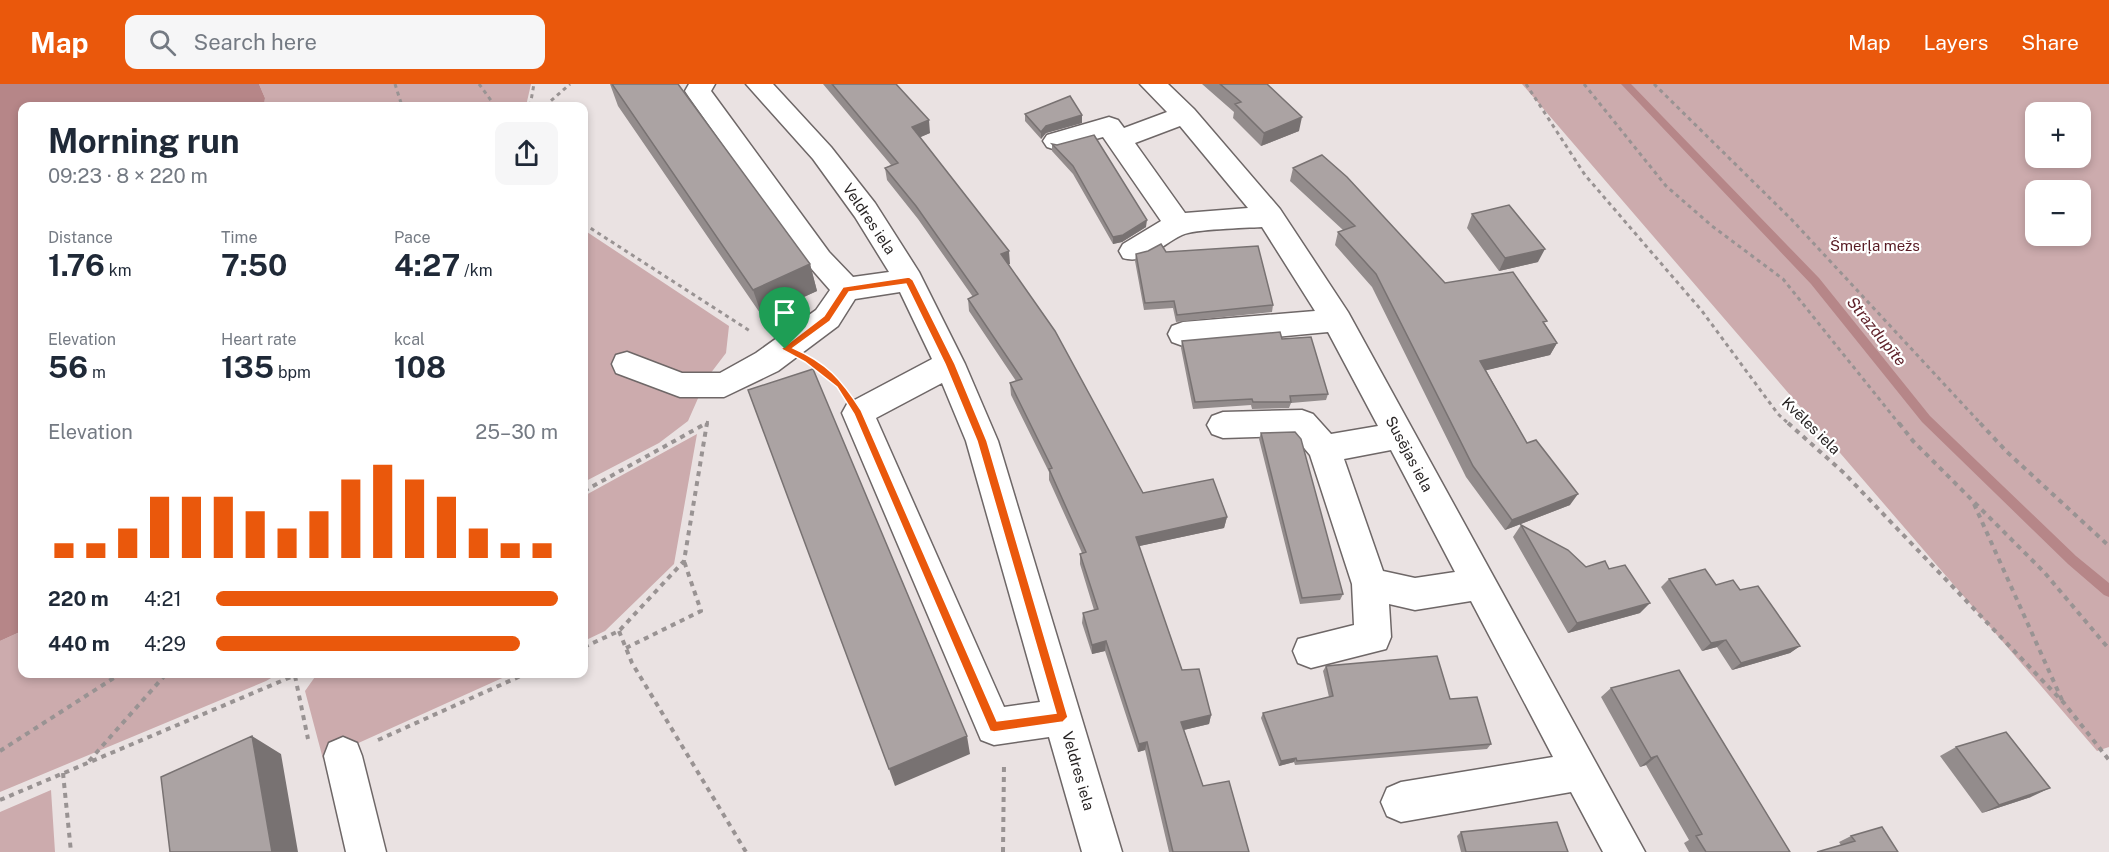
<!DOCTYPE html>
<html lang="en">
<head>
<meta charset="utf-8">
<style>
	:root { --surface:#fff; --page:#f6f6f7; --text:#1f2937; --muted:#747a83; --accent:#ea580c }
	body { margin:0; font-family:"Public Sans",sans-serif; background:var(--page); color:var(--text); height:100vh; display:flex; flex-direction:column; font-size:22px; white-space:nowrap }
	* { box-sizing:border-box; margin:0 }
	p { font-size:20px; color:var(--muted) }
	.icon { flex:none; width:33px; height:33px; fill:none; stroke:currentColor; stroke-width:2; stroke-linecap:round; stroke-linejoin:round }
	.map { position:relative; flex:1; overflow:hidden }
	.panel { position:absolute; left:18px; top:18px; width:570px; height:576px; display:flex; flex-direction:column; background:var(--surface); border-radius:12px; box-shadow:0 3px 9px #0003 }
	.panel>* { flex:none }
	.controls { position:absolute; left:2025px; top:18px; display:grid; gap:12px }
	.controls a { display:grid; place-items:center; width:66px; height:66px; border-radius:12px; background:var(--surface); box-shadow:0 3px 9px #0003; font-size:30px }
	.pin { position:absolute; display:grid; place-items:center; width:51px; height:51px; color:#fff; margin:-62px -26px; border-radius:50% 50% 50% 0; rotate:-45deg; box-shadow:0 0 6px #0007 }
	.pin .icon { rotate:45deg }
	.round { display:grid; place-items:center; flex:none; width:63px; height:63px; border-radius:12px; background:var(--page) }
	.overview { display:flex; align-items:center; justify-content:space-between; height:102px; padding:0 30px }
	h1 { font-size:33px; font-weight:700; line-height:45px }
	.stats { display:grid; grid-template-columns:repeat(3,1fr); gap:9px; height:102px; padding:6px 30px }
	.stats div { display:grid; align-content:center }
	.stats b { font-size:30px; font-weight:700 }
	.stats small { font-size:16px; font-weight:400 }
	.stats p { font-size:16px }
	.chart { height:168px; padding:12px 30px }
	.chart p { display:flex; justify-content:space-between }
	.chart svg { width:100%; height:108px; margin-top:6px; stroke:var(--accent); stroke-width:6 }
	ul { padding:0 30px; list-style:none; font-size:20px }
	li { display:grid; grid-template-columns:96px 72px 1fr; align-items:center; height:45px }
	li i { height:15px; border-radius:8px; background:var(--accent) }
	header { display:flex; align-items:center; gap:36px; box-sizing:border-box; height:84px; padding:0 30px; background:var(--accent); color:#fff }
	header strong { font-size:28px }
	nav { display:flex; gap:33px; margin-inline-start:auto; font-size:21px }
	.search { width:420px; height:54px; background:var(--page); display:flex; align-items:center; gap:15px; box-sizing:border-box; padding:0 21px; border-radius:12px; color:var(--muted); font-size:22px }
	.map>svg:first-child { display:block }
	.green { fill:#ccabad; fill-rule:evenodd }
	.water { fill:#b68688 }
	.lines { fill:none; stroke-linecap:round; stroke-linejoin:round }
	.stream { fill:#b68688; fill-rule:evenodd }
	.minor-casing { stroke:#6e6767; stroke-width:3 }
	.path-far1 { stroke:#999393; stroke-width:3; stroke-dasharray:4 4; stroke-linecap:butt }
	.path { stroke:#999393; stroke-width:4; stroke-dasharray:5 5; stroke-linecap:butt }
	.minor { fill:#fff; fill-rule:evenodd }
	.wall { fill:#938c8c }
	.shaded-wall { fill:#787272 }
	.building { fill:#aba3a3; stroke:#787272; stroke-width:1.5 }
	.route { fill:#ea580c; stroke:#fff; stroke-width:1.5; fill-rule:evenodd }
	.labels { text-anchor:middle; stroke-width:4.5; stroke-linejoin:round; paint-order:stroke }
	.street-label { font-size:15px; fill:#282424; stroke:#fff }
	.park-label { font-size:15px; fill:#571a23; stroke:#fff }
	.water-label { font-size:16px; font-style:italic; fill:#61242c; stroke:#fff }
</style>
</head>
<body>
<header>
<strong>Map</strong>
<div class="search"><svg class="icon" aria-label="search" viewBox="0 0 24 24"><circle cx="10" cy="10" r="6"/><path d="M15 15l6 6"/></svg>Search here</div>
<nav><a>Map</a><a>Layers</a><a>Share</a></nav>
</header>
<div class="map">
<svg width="2109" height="768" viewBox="0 0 2109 768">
	<rect width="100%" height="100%" fill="#eae2e2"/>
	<path class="green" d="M259 0H531L526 22H264L265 14Z
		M1522 0H2109V663L2097 667ZM2036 28H2080V74H2036ZM2036 106H2080V152H2036Z
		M584 146 729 242 726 269 707 294 688 337 659 359 584 398Z
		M697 350 674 480 605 547 584 557V412Z
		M22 547V590H278L266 597 0 708V557Z
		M317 590H511L323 675 305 607Z
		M51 706 55 768H0V728Z"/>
	<path class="water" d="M0 0H259L265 14 264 22H22V547L0 557Z"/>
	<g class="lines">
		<path class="stream" d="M1621 0H1631L1819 194 1930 332 2076 472 2109 499V513L2104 511 2068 480 1922 338 1811 200Z"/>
		<g class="minor-casing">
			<path id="minor" d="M689 0H715L711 7 829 168 853 193 889 188 855 133 813 75 746 0H773L831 63 875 119 919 188 965 280 998 357 1122 768H1082L1049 653 994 661 981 656 842 329 847 320 932 275 900 208 855 215 838 242 778 287 724 313H680L616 289 612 280 616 271 627 268 682 289H720L756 269 816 226 830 206 809 182 689 13 685 7ZM942 299 966 357 1040 618 1004 623 876 334Z
				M1140 0H1168L1194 25 1280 125 1348 228 1645 768H1603L1571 708 1401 738 1387 732 1381 718 1387 704 1401 698 1553 673 1471 517 1415 526 1389 520 1391 553 1386 565 1311 584 1298 579 1293 567 1298 555 1354 541 1352 500 1310 371 1294 352 1223 354 1212 350 1207 341 1212 332 1223 328 1302 326 1313 330 1331 350 1378 342 1328 248 1183 262 1172 258 1168 250 1172 242 1183 238 1315 227 1262 143C1245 144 1194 145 1182 151 1162 160 1146 181 1123 174L1119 167 1123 160 1161 137 1103 53 1056 66 1047 63 1043 57 1047 51 1109 33 1118 36 1124 44 1167 28ZM1180 42 1248 124 1185 129 1135 59ZM1391 366 1455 488 1415 494 1383 487 1344 375Z
				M343 653 357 659 362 672 386 768H346L324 672 329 659Z"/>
		</g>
		<path class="path-far1" d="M395 0 402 22
			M479 0 495 22
			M1526 0 1585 91 1702 227 1778 330 1790 341
			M1584 0 1666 102 1712 142 1783 195 1900 341
			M1654 0 1792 136 1982 341
			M530 22 534 0
			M545 22 570 0
			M584 140 750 247
			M817 282 840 300
			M707 341 708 334"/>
		<path class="path" d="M1788 339 1844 389 2064 619 2109 676
			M1899 339 1913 357 2044 488 2109 565
			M1980 339 2007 368 2109 462
			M584 407 705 340
			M1974 420 2062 616
			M619 547 632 579 746 768
			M584 563 619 547 684 477 707 339
			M626 564 701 527 684 477
			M295 592 308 655
			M378 656 525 590
			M0 667 120 590
			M89 677 166 590
			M63 689 71 768
			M0 716 298 590
			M1003 768 1004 679"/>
		<use href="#minor" class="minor"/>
	</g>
	<path class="wall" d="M610 0H678L810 180 817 207 762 232 618 22Z
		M823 0H896L930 49 920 53 1010 180H1008L1143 409 1227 433 1224 444 1139 462 1182 586 1211 631 1209 640 1184 646 1203 702 1249 768H1169L1145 666 1138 668 1105 567 1092 570 1082 539 1083 529 1094 526 1080 480V470L1082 469 1049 396V388L1011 311 1010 299 1016 297 969 227 968 215 973 213 918 135 887 96 885 84 891 81Z
		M1202 0H1267L1299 47 1261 62 1233 34 1234 28Z
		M1025 30 1082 39 1046 49 1041 55 1025 37Z
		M1052 60 1146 143 1122 158 1113 160 1073 90 1052 67Z
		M1293 84 1445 199 1545 240 1557 259 1550 271 1486 286 1527 359 1570 421 1505 446 1466 393 1372 203 1335 161 1338 148 1343 146 1290 97Z
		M1472 130 1538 178 1499 187 1467 144Z
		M1166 168 1273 221 1272 228 1176 238 1173 224 1144 226 1135 177 1136 170Z
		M1182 257 1328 310 1326 316 1291 319 1289 324 1252 325 1251 321 1193 325 1181 264Z
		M1261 349 1343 510 1340 516 1300 520 1259 355Z
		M1521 441 1586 483 1609 485 1640 529 1568 549 1513 453Z
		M1669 495 1740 506 1800 562 1790 569 1732 586 1717 563 1702 567 1661 503Z
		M1326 582 1450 615 1491 660 1487 665 1295 681 1294 678 1279 682 1261 634 1263 629 1329 613 1323 587Z
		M1611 604 1790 768H1689L1684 759 1689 756 1646 681 1640 683 1601 613Z
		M1956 663 2031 713 1982 729 1940 672Z
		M1461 748 1568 768H1461L1457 752Z
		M1851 752 1898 768 1841 761 1839 758Z"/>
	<path class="shaded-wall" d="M1082 31V39L1046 49 1041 55V48L1046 42Z
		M1302 33 1299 47 1261 62 1264 49Z
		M929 36 930 49 914 56 912 43Z
		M1147 136 1146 143 1122 158 1113 160V153Z
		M1545 165 1538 178 1499 187 1505 174Z
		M1009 167 1010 180 1002 183 1001 170Z
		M810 180 817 207 762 232 753 206Z
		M1557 259 1550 271 1475 289 1480 277Z
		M1578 410 1570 421 1505 446 1512 436Z
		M1227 433 1224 444 1135 463 1136 453Z
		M1650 519 1640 529 1568 549 1577 539Z
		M1726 556 1717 563 1702 567 1711 559Z
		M1106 557 1105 567 1092 570V561Z
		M1800 562 1790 569 1732 586 1741 579Z
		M1211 631 1209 640 1179 647 1181 638Z
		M252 652 281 670 298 768H272Z
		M967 652 970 670 895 702 889 685Z
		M1147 658 1145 666 1138 668 1139 660Z
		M1657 672 1646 681 1640 683 1651 674Z
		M1296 674 1294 678 1279 682 1281 677Z
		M2050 704 2031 713 1982 729 1999 721Z"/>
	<path class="building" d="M612 0H678L810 180 753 206Z
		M832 0H896L929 36 912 43 1009 167 1001 170 1055 247 1143 409 1213 395 1227 433 1136 453 1182 586 1199 585 1211 631 1181 638 1203 702 1229 697 1249 768H1173L1147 658 1139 660 1106 557 1092 561 1083 529 1098 525 1080 470 1086 468 1049 385 1052 384 1010 299 1022 295 968 215 978 210 916 122 885 84 898 79Z
		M1220 0H1267L1302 33 1264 49 1235 20 1241 18Z
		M1070 12 1082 31 1046 42 1041 48 1025 30Z
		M1094 51 1147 136 1123 151 1113 153 1073 82 1052 60 1057 61Z
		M1322 71 1347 93 1445 199 1513 188 1547 237 1543 238 1557 259 1480 277 1527 359 1536 356 1578 410 1512 436 1473 382 1376 190 1338 148 1355 142 1293 84Z
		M1509 121 1545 165 1505 174 1472 130Z
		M1161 160 1166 168 1258 162 1273 221 1177 231 1174 217 1145 219 1136 170 1148 167Z
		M1280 248 1282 255 1311 253 1328 310 1290 312 1291 318H1253L1252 315 1195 318 1182 257Z
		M813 285 967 652 889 685 748 306Z
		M1295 348 1301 355 1343 510 1302 514 1261 349Z
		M1521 441 1568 466 1586 483 1605 477 1609 485 1625 481 1650 519 1577 539Z
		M1705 485 1716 501 1733 496 1740 506 1758 502 1800 562 1741 579 1726 556 1711 559 1669 495Z
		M1437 572 1450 615 1477 613 1491 660 1297 677 1296 674 1281 677 1263 629 1333 612 1326 582Z
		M1679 586 1790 768H1706L1696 752 1702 750 1657 672 1651 674 1611 604Z
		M2006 648 2050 704 1999 721 1956 663Z
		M252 652 272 768H170L161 693Z
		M1557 738 1568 768H1466L1461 748Z
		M1882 743 1898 768H1817L1855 757 1851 752Z"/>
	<path class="route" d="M909 193 913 196 955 280 987 357 1068 633 1063 638 994 648 990 647 854 330 837 303 805 278 781 265 824 232 843 203ZM906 200 945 280 977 357 1056 629 997 637 861 326C841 295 827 279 793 264L830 237 849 208Z"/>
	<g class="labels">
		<g class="street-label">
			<text transform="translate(869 135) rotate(56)" y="5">Veldres iela</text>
			<text transform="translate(1811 342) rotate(44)" y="5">Kvēles iela</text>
			<text transform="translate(1409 370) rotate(62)" y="5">Susējas iela</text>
			<text transform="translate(1078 687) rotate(74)" y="5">Veldres iela</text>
		</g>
		<g class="park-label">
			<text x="1875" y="167">Šmerļa mežs</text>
		</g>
		<g class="water-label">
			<text transform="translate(1877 247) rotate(51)" y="6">Strazdupīte</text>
		</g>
	</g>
</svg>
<div class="controls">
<a>+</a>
<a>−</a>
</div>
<div class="pin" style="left:785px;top:265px;background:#1e9e55"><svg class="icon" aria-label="arrive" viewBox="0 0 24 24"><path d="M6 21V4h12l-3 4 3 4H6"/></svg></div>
<section class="panel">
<div class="overview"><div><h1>Morning run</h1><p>09:23 · 8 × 220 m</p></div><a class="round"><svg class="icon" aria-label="share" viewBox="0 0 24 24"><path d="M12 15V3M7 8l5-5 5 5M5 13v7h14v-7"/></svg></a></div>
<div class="stats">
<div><p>Distance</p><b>1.76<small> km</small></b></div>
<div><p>Time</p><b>7:50</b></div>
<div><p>Pace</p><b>4:27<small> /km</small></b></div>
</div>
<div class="stats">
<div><p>Elevation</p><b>56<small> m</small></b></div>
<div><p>Heart rate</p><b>135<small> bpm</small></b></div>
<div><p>kcal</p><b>108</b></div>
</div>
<div class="chart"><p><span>Elevation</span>25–30 m</p>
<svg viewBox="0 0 160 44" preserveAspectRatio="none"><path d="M5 44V38M15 44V38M25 44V32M35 44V19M45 44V19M55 44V19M65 44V25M75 44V32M85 44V25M95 44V12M105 44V6M115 44V12M125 44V19M135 44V32M145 44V38M155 44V38"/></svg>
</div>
<ul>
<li><b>220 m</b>4:21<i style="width:100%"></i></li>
<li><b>440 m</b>4:29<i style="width:89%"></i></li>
</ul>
</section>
</div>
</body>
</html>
